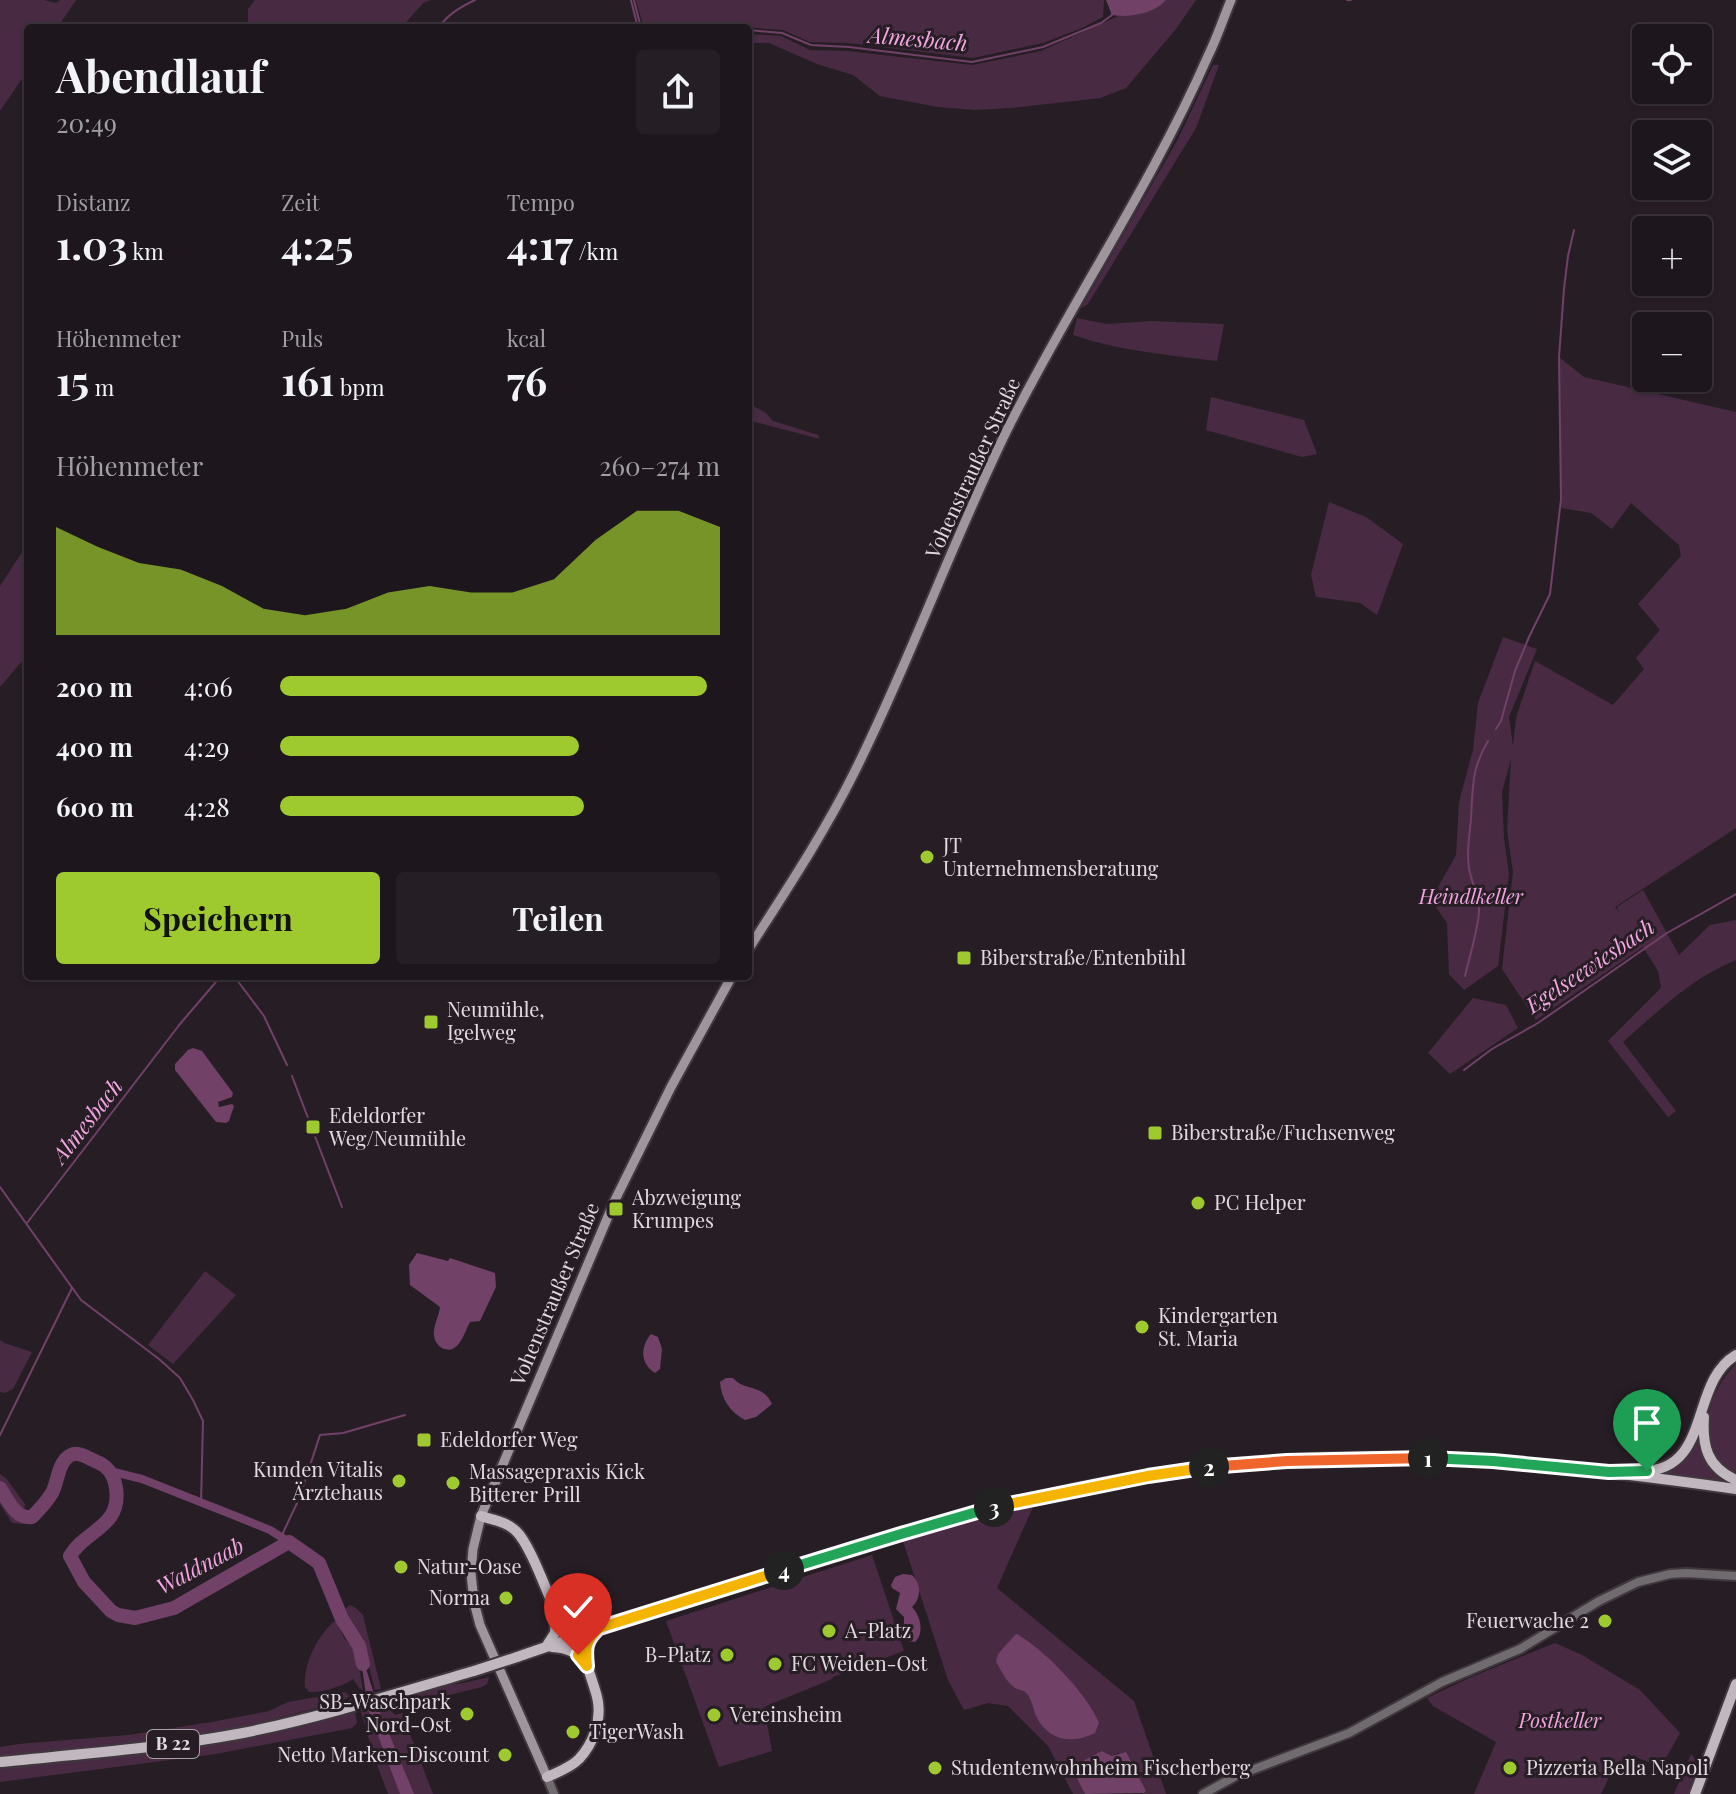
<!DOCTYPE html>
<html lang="de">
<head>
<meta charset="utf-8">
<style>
	:root { --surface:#1d161c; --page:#251f25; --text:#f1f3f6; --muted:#a09fa3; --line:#3b353b; --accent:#9eca2f }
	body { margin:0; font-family:"Playfair Display",serif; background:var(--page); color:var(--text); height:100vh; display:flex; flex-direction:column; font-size:30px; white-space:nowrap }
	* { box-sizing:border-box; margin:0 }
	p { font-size:26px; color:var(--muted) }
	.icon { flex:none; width:44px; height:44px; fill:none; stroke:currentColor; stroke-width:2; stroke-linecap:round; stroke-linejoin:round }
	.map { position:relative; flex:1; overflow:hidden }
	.drawer { position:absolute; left:24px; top:24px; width:728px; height:956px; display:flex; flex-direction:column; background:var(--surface); border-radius:8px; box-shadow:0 2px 6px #0004,0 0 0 2px var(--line) }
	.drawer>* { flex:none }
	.buttons { position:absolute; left:1632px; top:24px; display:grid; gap:16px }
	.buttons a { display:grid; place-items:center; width:80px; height:80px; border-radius:8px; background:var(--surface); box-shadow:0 2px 6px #0004,0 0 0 2px var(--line); font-size:40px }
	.pin { position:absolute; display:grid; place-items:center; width:68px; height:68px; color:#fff; margin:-82px -34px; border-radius:50% 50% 50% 0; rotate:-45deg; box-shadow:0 0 8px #0007 }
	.pin .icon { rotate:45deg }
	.km { position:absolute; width:40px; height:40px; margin:-20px; border-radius:50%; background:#222; color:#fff; font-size:22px; line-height:40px; text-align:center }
	.round { display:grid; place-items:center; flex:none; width:84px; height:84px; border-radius:8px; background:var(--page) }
	.headline { display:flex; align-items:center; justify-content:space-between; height:136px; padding:0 32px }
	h1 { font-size:44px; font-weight:700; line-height:60px }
	.stats { display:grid; grid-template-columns:repeat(3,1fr); gap:12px; height:136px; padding:8px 32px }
	.stats div { display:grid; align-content:center }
	.stats b { font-size:40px; font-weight:700 }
	.stats small { font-size:22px; font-weight:400 }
	.stats p { font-size:22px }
	.chart { height:224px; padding:16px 32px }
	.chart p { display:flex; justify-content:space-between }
	.chart svg { width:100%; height:144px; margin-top:8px; fill:var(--accent); opacity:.7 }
	.action { display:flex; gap:16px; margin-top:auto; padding:16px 32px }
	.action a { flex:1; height:92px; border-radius:8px; background:var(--accent); color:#111; font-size:32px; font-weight:700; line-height:92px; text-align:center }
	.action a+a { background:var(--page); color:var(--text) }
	ul { padding:0 32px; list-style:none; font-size:26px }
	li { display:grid; grid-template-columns:128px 96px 1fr; align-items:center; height:60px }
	li i { height:20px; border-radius:10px; background:var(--accent) }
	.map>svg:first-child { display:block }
	.green { fill:#482b43; fill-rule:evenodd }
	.water { fill:#714168 }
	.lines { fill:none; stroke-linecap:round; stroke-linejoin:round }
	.stream { stroke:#714168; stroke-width:2 }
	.canal { stroke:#714168; stroke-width:8 }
	.river { stroke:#714168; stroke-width:14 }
	.tertiary-casing { stroke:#41383f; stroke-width:12 }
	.secondary-casing { stroke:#41383f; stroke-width:13 }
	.primary-casing { stroke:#41383f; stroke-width:14 }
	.tertiary { stroke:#706b6f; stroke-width:8 }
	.secondary { stroke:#9e969c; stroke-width:9 }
	.primary { stroke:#c1b7bf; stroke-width:10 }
	.primary-bridge-casing { stroke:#41383f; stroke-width:14; stroke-linecap:butt }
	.primary-bridge { stroke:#c1b7bf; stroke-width:10 }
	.split-1-casing { stroke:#fff; stroke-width:16 }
	.split-2-casing { stroke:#fff; stroke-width:16 }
	.split-3-casing { stroke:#fff; stroke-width:16 }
	.split-4-casing { stroke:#fff; stroke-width:16 }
	.split-5-casing { stroke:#fff; stroke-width:16 }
	.split-1 { stroke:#22a559; stroke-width:10 }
	.split-2 { stroke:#f0652b; stroke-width:10 }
	.split-3 { stroke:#f5b400; stroke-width:10 }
	.split-4 { stroke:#22a559; stroke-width:10 }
	.split-5 { stroke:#f5b400; stroke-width:10 }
	.poi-dot { fill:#9eca2f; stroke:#271e25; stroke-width:3 }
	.labels { text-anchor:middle; stroke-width:6; stroke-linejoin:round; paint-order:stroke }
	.shield { fill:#271e25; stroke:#a9a2a7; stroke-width:2 }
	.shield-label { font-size:18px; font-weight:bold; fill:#e1dbdf }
	.street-label { font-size:20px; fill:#e1dbdf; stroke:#271e25 }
	.poi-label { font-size:20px; fill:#e1dbdf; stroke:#271e25; text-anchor:start }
	.park-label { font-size:20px; font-style:italic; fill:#efa4df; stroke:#271e25 }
	.water-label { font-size:22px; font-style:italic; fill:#f1a6e2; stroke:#271e25 }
</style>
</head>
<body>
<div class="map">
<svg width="1736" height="1794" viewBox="0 0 1736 1794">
	<rect width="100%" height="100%" fill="#271e25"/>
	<path class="green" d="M0 0H44L56 3 60 0H76L57 28H28V70L0 111Z
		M255 0H431L423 3 401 28H248V9Z
		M636 0H1104L1103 17 1082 28 1043 43 973 58 849 43 810 42 783 30 729 26 644 28Z
		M1166 0H1196L1176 29 1126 88 1100 98 1011 108 975 110 938 107 880 96 853 75 817 64 769 43H748V34L781 36 810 50 847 51 972 65 1041 51 1118 16C1133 17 1156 12 1166 0Z
		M1213 65H1219L1196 128 1088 304 1081 308 1178 139Z
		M1077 318 1106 324 1152 321 1224 324 1217 361C1169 355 1119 351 1073 335Z
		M1559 357 1584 377 1736 412V828L1615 907 1619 912 1617 907 1643 890 1679 955 1710 925 1736 920V960C1693 977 1657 1012 1623 1042L1676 1111 1668 1117 1608 1041 1661 988 1658 971 1643 947 1536 1020 1502 969 1513 872 1507 830 1511 759 1502 792 1504 839 1509 874 1498 966 1464 990 1449 974 1447 923 1431 900 1456 855 1459 802 1473 750 1478 703 1503 637 1537 649 1509 717 1513 746 1516 718 1535 661 1613 705 1644 669 1636 658 1660 630 1638 604 1681 556 1679 545 1631 503 1612 529 1591 513 1561 508Z
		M1211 397 1304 420 1317 454 1302 457 1206 430Z
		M748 403 766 413 773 421 818 435 820 439 748 420Z
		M1329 502 1366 517 1403 544 1377 615 1360 603 1316 597 1311 575Z
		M28 543V654L0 687V586Z
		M1473 998 1506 1005 1518 1028 1450 1074 1428 1053Z
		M205 1271 236 1295 173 1364 148 1345Z
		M0 1340 4 1343 32 1352 13 1389 5 1393 0 1392Z
		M1736 1364V1476C1729 1471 1721 1466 1716 1459 1696 1430 1713 1386 1736 1364Z
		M1700 1431 1703 1451 1734 1484 1655 1475C1683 1468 1689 1456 1700 1431Z
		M0 1474 6 1478 25 1504 23 1524 12 1523 0 1504Z
		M1036 1500 997 1588 1134 1701 1166 1794H1142L1144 1793 1119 1753 1112 1756 1103 1751 1073 1766 1072 1770 1085 1794H1073L1048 1746 1008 1706 988 1703 964 1710 948 1680 903 1541ZM1021 1636 1044 1654 1077 1690 1054 1735 1037 1718 1030 1698 1025 1692 1012 1686 1001 1671Z
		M872 1555 904 1651 833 1677 832 1679 764 1707 772 1751 719 1767 666 1621Z
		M350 1605 356 1608 363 1615 381 1689 375 1690 362 1639 343 1611Z
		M336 1620 344 1638 351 1645 358 1661 363 1690 360 1689 353 1679C344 1686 320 1693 309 1692L305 1687C303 1664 318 1634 336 1620Z
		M1555 1643 1582 1655 1640 1690 1680 1733 1661 1767 1628 1754 1620 1765 1613 1769 1601 1794H1474L1496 1742 1433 1706 1427 1698 1469 1678Z
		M489 1677 487 1684 482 1687 429 1700 398 1711 392 1708 390 1704 401 1701V1698L448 1685 464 1683Z
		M345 1692 350 1696 339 1702 243 1727 167 1740 0 1757V1747L19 1744 128 1735 212 1722 269 1711 288 1702Z
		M386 1705 395 1715 402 1713 433 1794H388L374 1757 361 1712Z
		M355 1713 357 1723 352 1728 216 1754 0 1782V1768L183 1749Z
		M1691 1754 1700 1764 1689 1794H1674Z"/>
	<path class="water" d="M1106 0H1166C1154 14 1129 18 1112 15Z
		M193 1048 202 1051 233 1093 232 1097 218 1102 219 1107 232 1104 234 1106 229 1121 226 1123 216 1122 175 1070V1064L188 1050Z
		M417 1253 448 1261 450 1258 495 1273 496 1287 480 1321 470 1322C465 1331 459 1354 445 1349 440 1348 437 1344 435 1340 431 1329 439 1317 440 1307L410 1285 409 1265Z
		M651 1334 658 1337 662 1349 660 1369 655 1373C640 1364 640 1347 651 1334Z
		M726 1378H733C745 1392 762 1383 772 1404L756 1417 745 1420C731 1413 721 1399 720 1382Z
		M903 1574 912 1575C922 1585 921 1598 912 1607 920 1615 925 1633 915 1642L908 1641 904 1629V1617L896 1609 900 1593 892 1588 891 1585 895 1577Z
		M1017 1634C1044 1649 1088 1695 1099 1723L1095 1733C1072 1744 1049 1742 1036 1716 1033 1709 1032 1699 1026 1693 1023 1690 1018 1690 1015 1688 1007 1683 1001 1670 996 1662L998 1654 1014 1636Z
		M359 1646 378 1707 414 1794H400L368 1709Z
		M1102 1751 1112 1756 1126 1752 1146 1791 1144 1793 1085 1794 1074 1773 1073 1766Z"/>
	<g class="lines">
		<path class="stream" d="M631 0 638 28
			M634 0 641 28
			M1347 0H1351
			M439 28C446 15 462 6 475 0
			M748 30 782 33 811 45 849 47 972 62 1043 47 1101 23 1112 15V12
			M1496 729 1501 721 1515 671 1529 637 1550 594 1561 499 1559 357 1564 289 1568 256 1574 230
			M234 976 264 1016 287 1065
			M1465 976C1469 959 1479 926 1479 910 1479 895 1471 882 1469 868 1466 851 1470 835 1471 818 1473 787 1471 770 1488 741
			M1464 1070 1492 1049 1538 1023 1667 933 1736 894
			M292 1076 342 1207
			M0 1187 81 1300 159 1359 180 1378 193 1400 203 1421 201 1503
			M27 1223 180 1024 221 976
			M0 1435 72 1288
			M281 1537 299 1499 320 1435 343 1433 405 1415"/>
		<path class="canal" d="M110 1471 142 1479 238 1517 270 1530 289 1542"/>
		<path class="river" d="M0 1488C8 1500 15 1519 32 1517 39 1510 47 1501 52 1493 58 1482 58 1461 71 1455 78 1451 88 1458 95 1461 108 1466 114 1474 116 1488 122 1527 85 1530 70 1556L84 1582 111 1611 118 1615 135 1618 174 1608 289 1542 319 1563 342 1619 359 1646 363 1664"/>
		<g class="tertiary-casing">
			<path id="tertiary" d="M547 1777 554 1794
				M1203 1794 1236 1776 1349 1733 1442 1682 1520 1649 1599 1601 1638 1582 1670 1574 1686 1573 1736 1576"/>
		</g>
		<g class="secondary-casing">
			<path id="secondary" d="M748 950C785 892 823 835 854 773 910 661 952 542 1007 430 1070 304 1151 186 1208 56 1217 38 1223 19 1231 0
				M547 1777 480 1625 474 1602 471 1573 473 1549 481 1516 615 1200 671 1087 732 976"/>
		</g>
		<g class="primary-casing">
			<path id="primary" d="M1704 1417C1702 1446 1707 1467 1736 1480
				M1642 1471C1712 1471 1689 1382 1736 1355
				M481 1516C493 1520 507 1522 516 1531 530 1544 547 1593 556 1612 567 1625 577 1628 593 1628
				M546 1647 555 1633 556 1614
				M552 1647C567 1648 578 1652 586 1665
				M517 1657C600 1628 684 1602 768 1576 921 1526 1075 1479 1236 1464 1406 1448 1568 1465 1736 1489
				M0 1762C81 1754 163 1748 243 1733 322 1717 398 1693 474 1671
				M547 1777C558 1772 570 1768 579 1759 593 1744 601 1722 598 1702 595 1680 574 1651 595 1632
				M1695 1794 1736 1684"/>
		</g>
		<use href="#tertiary" class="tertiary"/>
		<use href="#secondary" class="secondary"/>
		<use href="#primary" class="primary"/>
		<g class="primary-bridge-casing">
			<path id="primary-bridge" d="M474 1671 517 1657"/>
		</g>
		<use href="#primary-bridge" class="primary-bridge"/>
	</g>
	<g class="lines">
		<g class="split-1-casing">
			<path id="split-1" d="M1428 1458 1493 1461 1609 1472 1647 1471"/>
		</g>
		<g class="split-2-casing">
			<path id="split-2" d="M1209 1467 1287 1461 1428 1458"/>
		</g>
		<g class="split-3-casing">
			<path id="split-3" d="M994 1507 1148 1476 1209 1467"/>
		</g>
		<g class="split-4-casing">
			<path id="split-4" d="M784 1570 901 1534 994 1507"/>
		</g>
		<g class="split-5-casing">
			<path id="split-5" d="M578 1655 587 1666C585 1648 585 1641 599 1628L784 1570"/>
		</g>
		<use href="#split-1" class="split-1"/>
		<use href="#split-2" class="split-2"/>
		<use href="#split-3" class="split-3"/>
		<use href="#split-4" class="split-4"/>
		<use href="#split-5" class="split-5"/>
	</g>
	<g class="poi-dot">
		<circle cx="927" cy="857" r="8"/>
		<rect x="956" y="950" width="16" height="16" rx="4"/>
		<rect x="423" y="1014" width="16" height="16" rx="4"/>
		<rect x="305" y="1119" width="16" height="16" rx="4"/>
		<rect x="1147" y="1125" width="16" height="16" rx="4"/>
		<circle cx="1198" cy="1203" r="8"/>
		<rect x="608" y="1201" width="16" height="16" rx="4"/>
		<circle cx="1142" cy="1327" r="8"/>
		<rect x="416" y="1432" width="16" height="16" rx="4"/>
		<circle cx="399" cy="1481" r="8"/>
		<circle cx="453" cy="1483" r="8"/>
		<circle cx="401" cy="1567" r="8"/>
		<circle cx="506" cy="1598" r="8"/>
		<circle cx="1605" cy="1621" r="8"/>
		<circle cx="829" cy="1631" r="8"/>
		<circle cx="727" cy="1655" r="8"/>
		<circle cx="775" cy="1664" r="8"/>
		<circle cx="467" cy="1714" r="8"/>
		<circle cx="714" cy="1715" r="8"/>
		<circle cx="573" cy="1732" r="8"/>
		<circle cx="505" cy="1755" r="8"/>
		<circle cx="935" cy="1768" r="8"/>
		<circle cx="1510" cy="1768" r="8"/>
	</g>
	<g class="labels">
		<rect class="shield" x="147" y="1730" width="52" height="28" rx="6"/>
		<g class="shield-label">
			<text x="173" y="1750">B 22</text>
		</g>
		<g class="street-label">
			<text transform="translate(973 468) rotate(-65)" y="7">Vohenstraußer Straße</text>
			<text transform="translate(555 1294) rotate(-67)" y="7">Vohenstraußer Straße</text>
		</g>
		<g class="poi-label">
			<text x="943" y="853">JT<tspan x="943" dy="23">Unternehmensberatung</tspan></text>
			<text x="980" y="965">Biberstraße/Entenbühl</text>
			<text x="447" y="1017">Neumühle,<tspan x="447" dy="23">Igelweg</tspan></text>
			<text x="329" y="1123">Edeldorfer<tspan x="329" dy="23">Weg/Neumühle</tspan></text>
			<text x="1171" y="1140">Biberstraße/Fuchsenweg</text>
			<text x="632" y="1205">Abzweigung<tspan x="632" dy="23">Krumpes</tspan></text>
			<text x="1214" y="1210">PC Helper</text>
			<text x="1158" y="1323">Kindergarten<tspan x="1158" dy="23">St. Maria</tspan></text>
			<text x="440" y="1447">Edeldorfer Weg</text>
			<text x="383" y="1477" text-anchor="end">Kunden Vitalis<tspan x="383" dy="23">Ärztehaus</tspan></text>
			<text x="469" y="1479">Massagepraxis Kick<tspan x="469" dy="23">Bitterer Prill</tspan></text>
			<text x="417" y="1574">Natur-Oase</text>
			<text x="490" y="1605" text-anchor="end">Norma</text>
			<text x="1589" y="1628" text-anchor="end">Feuerwache 2</text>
			<text x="845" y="1638">A-Platz</text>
			<text x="711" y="1662" text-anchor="end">B-Platz</text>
			<text x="791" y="1671">FC Weiden-Ost</text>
			<text x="451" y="1709" text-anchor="end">SB-Waschpark<tspan x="451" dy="23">Nord-Ost</tspan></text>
			<text x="730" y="1722">Vereinsheim</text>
			<text x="589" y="1739">TigerWash</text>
			<text x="489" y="1762" text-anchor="end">Netto Marken-Discount</text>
			<text x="951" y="1775">Studentenwohnheim Fischerberg</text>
			<text x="1526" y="1775">Pizzeria Bella Napoli</text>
		</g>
		<g class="park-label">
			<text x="1471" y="904">Heindlkeller</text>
			<text x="1560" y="1728">Postkeller</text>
		</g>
		<g class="water-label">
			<text transform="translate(918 39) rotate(5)" y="8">Almesbach</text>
			<text transform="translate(1590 966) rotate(-34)" y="8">Egelseewiesbach</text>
			<text transform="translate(87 1121) rotate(-52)" y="8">Almesbach</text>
			<text transform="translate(200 1566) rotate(-28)" y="8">Waldnaab</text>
		</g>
	</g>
</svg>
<div class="buttons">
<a><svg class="icon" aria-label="locate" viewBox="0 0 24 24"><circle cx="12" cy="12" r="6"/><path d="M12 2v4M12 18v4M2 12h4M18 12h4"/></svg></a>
<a><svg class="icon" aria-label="layers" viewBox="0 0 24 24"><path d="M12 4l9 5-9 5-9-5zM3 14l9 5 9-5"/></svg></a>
<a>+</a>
<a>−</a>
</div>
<div class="pin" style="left:1647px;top:1471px;background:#1e9e55"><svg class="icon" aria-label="arrive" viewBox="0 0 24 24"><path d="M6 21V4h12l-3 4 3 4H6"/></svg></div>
<div class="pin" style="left:578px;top:1655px;background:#d93025"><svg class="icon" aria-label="check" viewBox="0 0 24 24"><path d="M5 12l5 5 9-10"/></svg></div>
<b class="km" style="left:1428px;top:1458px">1</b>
<b class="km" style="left:1209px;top:1467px">2</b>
<b class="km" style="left:994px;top:1507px">3</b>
<b class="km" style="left:784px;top:1570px">4</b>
<section class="drawer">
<div class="headline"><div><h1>Abendlauf</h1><p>20:49</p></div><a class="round"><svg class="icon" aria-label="share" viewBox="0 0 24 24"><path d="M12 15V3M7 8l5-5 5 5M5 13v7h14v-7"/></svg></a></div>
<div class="stats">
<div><p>Distanz</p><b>1.03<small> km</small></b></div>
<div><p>Zeit</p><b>4:25</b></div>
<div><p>Tempo</p><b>4:17<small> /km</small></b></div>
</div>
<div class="stats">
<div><p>Höhenmeter</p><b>15<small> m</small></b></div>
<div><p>Puls</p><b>161<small> bpm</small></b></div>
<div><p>kcal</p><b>76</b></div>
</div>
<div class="chart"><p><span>Höhenmeter</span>260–274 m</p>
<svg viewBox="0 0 160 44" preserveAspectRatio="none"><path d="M0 44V11L10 17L20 22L30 24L40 29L50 36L60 38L70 36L80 31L90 29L100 31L110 31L120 27L130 15L140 6L150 6L160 11V44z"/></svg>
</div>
<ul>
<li><b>200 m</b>4:06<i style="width:97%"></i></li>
<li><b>400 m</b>4:29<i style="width:68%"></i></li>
<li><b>600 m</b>4:28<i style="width:69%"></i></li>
</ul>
<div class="action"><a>Speichern</a><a>Teilen</a></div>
</section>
</div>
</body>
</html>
